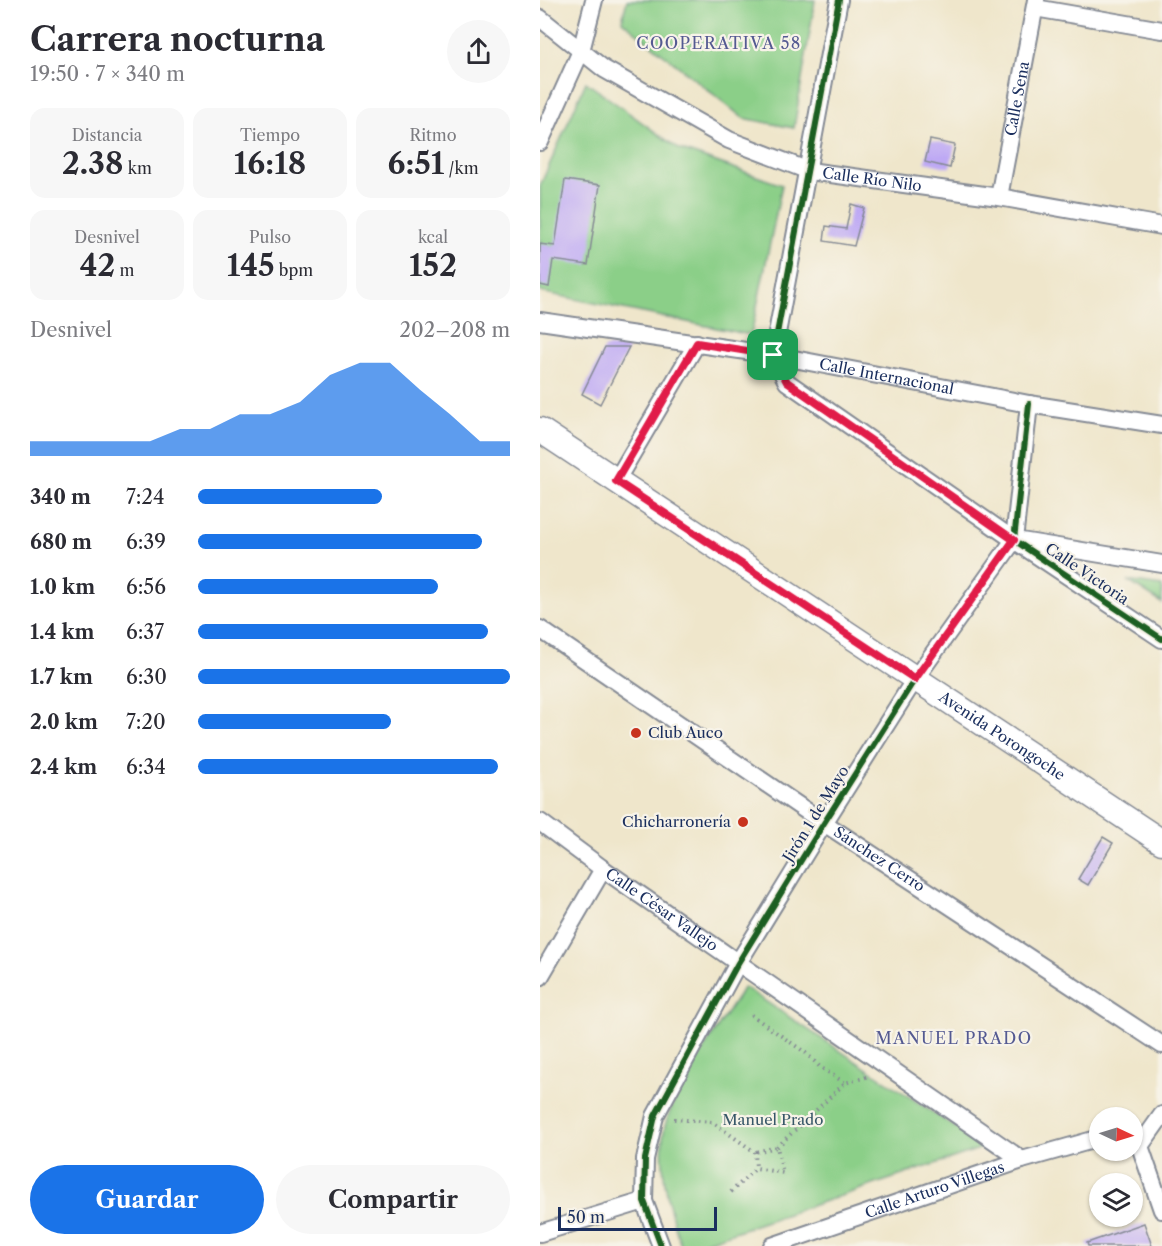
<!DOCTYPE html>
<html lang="es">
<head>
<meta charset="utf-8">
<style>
	:root { --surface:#fff; --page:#f7f7f7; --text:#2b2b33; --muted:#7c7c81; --accent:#1a73e8 }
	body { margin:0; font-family:"Libre Caslon Text",serif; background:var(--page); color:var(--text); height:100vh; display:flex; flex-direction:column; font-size:22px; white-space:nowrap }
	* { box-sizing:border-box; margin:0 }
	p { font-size:20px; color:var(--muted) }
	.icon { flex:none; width:33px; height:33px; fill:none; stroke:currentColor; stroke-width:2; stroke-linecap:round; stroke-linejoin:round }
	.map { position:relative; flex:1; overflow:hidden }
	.details { display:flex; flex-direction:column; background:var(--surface); width:540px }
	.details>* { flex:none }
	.needle { width:39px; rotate:94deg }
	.tools { position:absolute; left:549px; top:1107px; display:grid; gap:12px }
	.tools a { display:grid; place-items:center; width:54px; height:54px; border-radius:50%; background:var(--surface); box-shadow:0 2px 4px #0004; font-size:30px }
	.scale { position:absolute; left:18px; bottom:15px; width:159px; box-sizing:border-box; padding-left:6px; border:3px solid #1b2f5e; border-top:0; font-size:16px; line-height:21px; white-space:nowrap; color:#1b2f5e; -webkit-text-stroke:4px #f7f3e8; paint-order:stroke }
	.pin { position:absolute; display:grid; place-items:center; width:51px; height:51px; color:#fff; margin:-26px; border-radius:12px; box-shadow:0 3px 9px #0006 }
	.round { display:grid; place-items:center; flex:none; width:63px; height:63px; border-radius:32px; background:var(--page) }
	.overview { display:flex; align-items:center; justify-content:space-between; height:102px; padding:0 30px }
	h1 { font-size:33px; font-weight:700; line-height:45px }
	.stats { display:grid; grid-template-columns:repeat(3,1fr); gap:9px; height:102px; padding:6px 30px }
	.stats div { display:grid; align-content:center; border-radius:15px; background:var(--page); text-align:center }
	.stats b { font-size:30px; font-weight:700 }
	.stats small { font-size:16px; font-weight:400 }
	.stats p { font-size:16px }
	.chart { height:168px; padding:12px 30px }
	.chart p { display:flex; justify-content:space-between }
	.chart svg { width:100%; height:108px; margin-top:6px; fill:var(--accent); opacity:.7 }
	.primary-button { display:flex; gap:12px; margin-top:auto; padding:12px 30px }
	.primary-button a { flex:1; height:69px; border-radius:36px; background:var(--accent); color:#fff; font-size:24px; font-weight:700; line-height:69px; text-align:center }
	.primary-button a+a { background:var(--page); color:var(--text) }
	ul { padding:0 30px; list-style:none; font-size:20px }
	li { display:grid; grid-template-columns:96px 72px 1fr; align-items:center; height:45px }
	li i { height:15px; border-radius:8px; background:var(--accent) }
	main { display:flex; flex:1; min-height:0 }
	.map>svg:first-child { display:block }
	.green { fill:#8bcf88; stroke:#537f73; stroke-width:1.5 }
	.building { fill:#bea9f4 }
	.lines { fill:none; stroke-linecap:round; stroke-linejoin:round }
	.street-casing { stroke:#858a94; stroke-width:20 }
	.secondary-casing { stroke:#858a94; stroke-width:27 }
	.path { stroke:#858a94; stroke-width:4; stroke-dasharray:1.5 4.5; stroke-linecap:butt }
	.street { stroke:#fff; stroke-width:16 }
	.secondary { stroke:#fff; stroke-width:24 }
	.cycleway-casing { stroke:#f7f3e8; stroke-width:10 }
	.cycleway { stroke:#1b5e20; stroke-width:6 }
	.route-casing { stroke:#fff; stroke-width:12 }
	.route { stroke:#e11d48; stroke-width:8 }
	.poi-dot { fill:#c8321e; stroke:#f7f3e8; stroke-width:2 }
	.labels { text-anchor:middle; stroke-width:4.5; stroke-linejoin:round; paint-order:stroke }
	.street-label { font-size:15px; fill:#1b2f5e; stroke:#f7f3e8 }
	.poi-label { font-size:15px; fill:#1b2f5e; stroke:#f7f3e8; text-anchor:start }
	.park-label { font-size:15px; fill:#375768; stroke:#f7f3e8 }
	.neighbourhood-label { font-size:16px; letter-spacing:1.5px; fill:#545a92; stroke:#f7f3e8 }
</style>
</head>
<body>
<main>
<section class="details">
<div class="overview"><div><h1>Carrera nocturna</h1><p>19:50 · 7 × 340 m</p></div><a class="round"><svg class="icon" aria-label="share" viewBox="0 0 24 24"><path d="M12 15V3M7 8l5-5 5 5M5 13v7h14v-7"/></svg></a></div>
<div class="stats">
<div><p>Distancia</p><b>2.38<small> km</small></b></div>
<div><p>Tiempo</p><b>16:18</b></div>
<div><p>Ritmo</p><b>6:51<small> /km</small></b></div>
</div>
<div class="stats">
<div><p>Desnivel</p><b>42<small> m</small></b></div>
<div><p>Pulso</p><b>145<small> bpm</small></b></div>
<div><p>kcal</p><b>152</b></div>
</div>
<div class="chart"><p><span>Desnivel</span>202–208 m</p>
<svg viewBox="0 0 160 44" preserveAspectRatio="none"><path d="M0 44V38L10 38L20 38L30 38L40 38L50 33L60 33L70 27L80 27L90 22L100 11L110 6L120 6L130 17L140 27L150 38L160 38V44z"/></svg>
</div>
<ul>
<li><b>340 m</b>7:24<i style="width:59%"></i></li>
<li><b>680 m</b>6:39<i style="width:91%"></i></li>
<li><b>1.0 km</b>6:56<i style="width:77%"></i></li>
<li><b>1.4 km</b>6:37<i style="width:93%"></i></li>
<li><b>1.7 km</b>6:30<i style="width:100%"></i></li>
<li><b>2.0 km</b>7:20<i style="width:62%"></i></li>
<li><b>2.4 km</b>6:34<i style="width:96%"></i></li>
</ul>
<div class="primary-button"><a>Guardar</a><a>Compartir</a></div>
</section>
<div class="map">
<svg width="622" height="1246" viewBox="0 0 622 1246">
	<rect width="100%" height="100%" fill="#f7f3e8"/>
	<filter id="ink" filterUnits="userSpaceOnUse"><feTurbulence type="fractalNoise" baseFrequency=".0167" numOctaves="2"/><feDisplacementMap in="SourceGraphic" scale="12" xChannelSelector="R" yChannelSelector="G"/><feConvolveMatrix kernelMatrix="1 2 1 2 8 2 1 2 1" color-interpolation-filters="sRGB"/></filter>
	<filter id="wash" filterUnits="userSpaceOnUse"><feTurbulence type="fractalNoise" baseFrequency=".008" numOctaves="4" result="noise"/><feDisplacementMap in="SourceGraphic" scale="24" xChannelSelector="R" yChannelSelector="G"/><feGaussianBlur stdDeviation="1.35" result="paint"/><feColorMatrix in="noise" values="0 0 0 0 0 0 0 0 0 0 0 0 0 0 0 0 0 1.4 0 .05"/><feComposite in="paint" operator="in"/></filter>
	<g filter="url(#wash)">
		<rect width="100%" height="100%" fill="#efe6cb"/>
		<path class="green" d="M87 0H275L254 128 203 118 82 21Z
			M46 82 139 149 242 185 211 335 0 292V186Z
			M588 581 622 586V603Z
			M204 987 445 1147 153 1246H141C129 1212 115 1154 127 1119 143 1076 179 1026 204 987Z"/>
		<g id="blocks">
			<path class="building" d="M390 140 415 145 410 168 385 162Z
				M25 180 60 185 48 265 13 260 9 287 0 285V244L15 246Z
				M311 204 324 208 314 246 284 241 286 226 306 229Z
				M65 347H89L60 404 42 394Z
				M563 837 573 843 548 885 538 879Z
				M604 1223 612 1246H548L547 1243Z"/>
		</g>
	</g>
	<g filter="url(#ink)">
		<use href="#blocks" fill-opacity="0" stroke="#858a94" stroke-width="1.5"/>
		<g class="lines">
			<g class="street-casing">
				<g id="street">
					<path d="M299 0 233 355 247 382 474 540 622 639"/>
					<path d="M495 8 622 30"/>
					<path id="s1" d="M0 18 64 69 189 140 269 171 459 197 622 226"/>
					<path d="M0 142 41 51 54 0"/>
					<path id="s2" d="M459 197 496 0"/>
					<path id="s3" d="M0 321 233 355 489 404 622 425"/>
					<path d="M76 481 157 343"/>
					<path d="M481 541 622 564"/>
					<path id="s4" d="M0 629 284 823 622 1045"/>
					<path id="s5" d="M0 822 63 869 482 1160"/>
					<path d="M0 977 63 869"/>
					<path d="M600 1146 622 1210"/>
					<path d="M600 1146 622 1115"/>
					<path d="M0 1233 104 1201"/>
					<path d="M121 1246 104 1201 105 1159 115 1116 198 963 284 823 375 679 474 540 489 404"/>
					<path id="s6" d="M232 1246 482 1160 560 1138"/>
				</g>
			</g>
			<g class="secondary-casing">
				<g id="secondary">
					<path id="s7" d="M0 430 622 842"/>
				</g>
			</g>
			<path class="path" d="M211 1015 266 1053 280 1067 305 1083
				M134 1119 172 1122 215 1152 216 1168 243 1173 237 1147 215 1152
				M237 1147 305 1083 330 1076
				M191 1192 216 1168"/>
			<use href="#street" class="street"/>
			<use href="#secondary" class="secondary"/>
			<g class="cycleway-casing">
				<path id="cycleway" d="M299 0 233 355 247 382 474 540 622 639
					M121 1246 104 1201 105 1159 115 1116 198 963 284 823 375 679 474 540 489 404"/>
			</g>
			<use href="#cycleway" class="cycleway"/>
		</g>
	</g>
	<g class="lines" filter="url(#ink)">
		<g class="route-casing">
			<path id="route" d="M157 343 233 355 247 382 474 540 375 679 76 481Z"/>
		</g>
		<use href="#route" class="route"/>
	</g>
	<g class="poi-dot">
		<circle cx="96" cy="733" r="6"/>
		<circle cx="203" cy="822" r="6"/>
	</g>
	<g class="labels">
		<g class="street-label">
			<text dy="5" stroke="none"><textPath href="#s2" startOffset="100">Calle Sena</textPath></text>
			<text dy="5" stroke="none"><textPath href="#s1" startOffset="375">Calle Río Nilo</textPath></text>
			<text dy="5" stroke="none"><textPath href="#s3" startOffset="351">Calle Internacional</textPath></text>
			<text transform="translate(547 574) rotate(34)" y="5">Calle Victoria</text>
			<text dy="5" stroke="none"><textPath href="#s7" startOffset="554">Avenida Porongoche</textPath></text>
			<text transform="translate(276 814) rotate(-58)" y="5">Jirón 1 de Mayo</text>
			<text dy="5" stroke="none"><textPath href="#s4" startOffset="410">Sánchez Cerro</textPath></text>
			<text dy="5" stroke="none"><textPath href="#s5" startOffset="150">Calle César Vallejo</textPath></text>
			<text dy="5" stroke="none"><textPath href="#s6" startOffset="172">Calle Arturo Villegas</textPath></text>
		</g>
		<g class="poi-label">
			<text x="108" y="738">Club Auco</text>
			<text x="191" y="827" text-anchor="end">Chicharronería</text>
		</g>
		<g class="park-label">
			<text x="233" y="1125">Manuel Prado</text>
		</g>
		<g class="neighbourhood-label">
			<text x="179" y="49">COOPERATIVA 58</text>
			<text x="414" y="1044">MANUEL PRADO</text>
		</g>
	</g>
</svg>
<div class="tools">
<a><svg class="needle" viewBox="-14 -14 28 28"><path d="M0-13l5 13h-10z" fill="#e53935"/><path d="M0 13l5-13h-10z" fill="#7c7c81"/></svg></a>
<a><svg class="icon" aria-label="layers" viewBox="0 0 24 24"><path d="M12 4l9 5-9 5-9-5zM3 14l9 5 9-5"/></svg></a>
</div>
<div class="scale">50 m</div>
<div class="pin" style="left:233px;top:355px;background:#1e9e55"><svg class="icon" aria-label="arrive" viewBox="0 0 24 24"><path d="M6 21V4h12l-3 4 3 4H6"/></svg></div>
</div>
</main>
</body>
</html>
